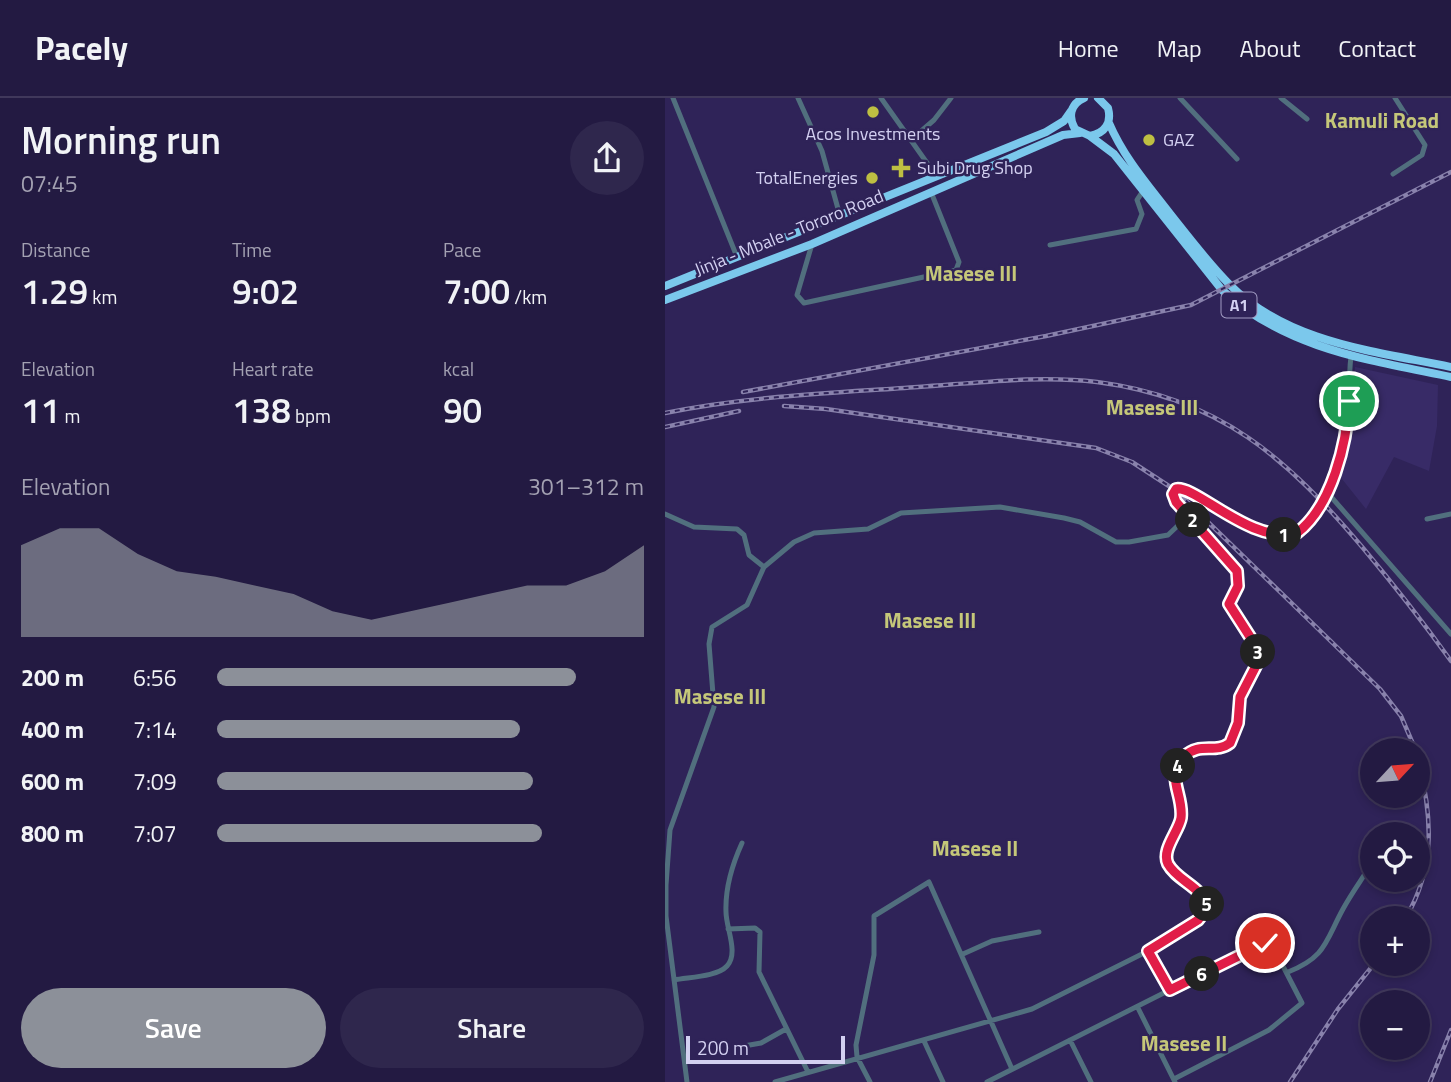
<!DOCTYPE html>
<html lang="en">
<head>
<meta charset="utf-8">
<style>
	:root { --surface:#231a42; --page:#2f274d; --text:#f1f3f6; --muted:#a3a1b2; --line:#40385b; --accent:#8c9099 }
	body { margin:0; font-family:"Titillium Web",sans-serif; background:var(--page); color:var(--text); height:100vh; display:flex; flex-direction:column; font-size:26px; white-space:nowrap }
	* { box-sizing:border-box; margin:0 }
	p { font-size:23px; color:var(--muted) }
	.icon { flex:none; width:38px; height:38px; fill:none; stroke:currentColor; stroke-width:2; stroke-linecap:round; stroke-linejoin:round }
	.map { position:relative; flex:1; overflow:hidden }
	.panel { display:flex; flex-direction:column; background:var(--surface); width:665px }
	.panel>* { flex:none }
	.needle { width:46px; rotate:64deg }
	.buttons { position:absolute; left:695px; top:640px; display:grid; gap:14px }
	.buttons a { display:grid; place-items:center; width:70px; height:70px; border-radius:50%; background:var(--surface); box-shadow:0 4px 10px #0003,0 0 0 2px var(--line); font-size:35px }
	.scale { position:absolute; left:21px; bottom:18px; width:159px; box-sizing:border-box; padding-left:7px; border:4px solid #d3d0f1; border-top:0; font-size:19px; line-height:24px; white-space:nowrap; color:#d3d0f1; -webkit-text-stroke:5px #2f2358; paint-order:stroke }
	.pin { position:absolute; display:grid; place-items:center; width:60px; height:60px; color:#fff; margin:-30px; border:4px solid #fff; border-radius:50%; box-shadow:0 2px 7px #0007 }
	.km { position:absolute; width:35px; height:35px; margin:-18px; border-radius:50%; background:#222; color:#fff; font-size:19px; line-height:35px; text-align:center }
	.round { display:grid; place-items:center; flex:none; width:74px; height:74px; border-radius:37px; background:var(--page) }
	.headline { display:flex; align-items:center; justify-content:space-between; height:119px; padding:0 21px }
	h1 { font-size:38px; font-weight:600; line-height:52px }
	.stats { display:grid; grid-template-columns:repeat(3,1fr); gap:10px; height:119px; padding:7px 21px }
	.stats div { display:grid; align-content:center }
	.stats b { font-size:35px; font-weight:600 }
	.stats small { font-size:19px; font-weight:400 }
	.stats p { font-size:19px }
	.chart { height:196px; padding:14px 21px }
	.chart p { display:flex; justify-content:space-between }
	.chart svg { width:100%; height:126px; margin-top:7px; fill:var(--accent); opacity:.7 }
	.primary-button { display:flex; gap:14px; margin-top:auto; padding:14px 21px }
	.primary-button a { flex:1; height:80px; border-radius:42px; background:var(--accent); color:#fff; font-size:28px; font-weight:600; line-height:80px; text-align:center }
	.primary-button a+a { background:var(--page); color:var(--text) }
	ul { padding:0 21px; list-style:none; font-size:23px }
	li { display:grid; grid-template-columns:112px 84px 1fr; align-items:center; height:52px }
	li i { height:18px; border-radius:9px; background:var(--accent) }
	header { display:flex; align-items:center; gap:42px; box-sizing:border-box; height:98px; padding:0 35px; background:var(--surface); border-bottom:2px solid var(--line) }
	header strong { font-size:33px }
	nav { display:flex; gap:38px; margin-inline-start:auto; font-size:24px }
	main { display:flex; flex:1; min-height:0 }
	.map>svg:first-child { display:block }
	.built { fill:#382b67 }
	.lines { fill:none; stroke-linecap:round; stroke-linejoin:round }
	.minor { stroke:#516f7e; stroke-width:5 }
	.highway { stroke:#7bc8ec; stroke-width:8 }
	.rail-casing { stroke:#8982ac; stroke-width:4.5 }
	.rail { stroke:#2f2358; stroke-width:2; stroke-dasharray:5; stroke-linecap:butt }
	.route-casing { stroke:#fff; stroke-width:14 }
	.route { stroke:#e11d48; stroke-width:9 }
	.poi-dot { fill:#bebf42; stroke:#2f2358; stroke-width:2.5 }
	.labels { text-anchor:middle; stroke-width:5; stroke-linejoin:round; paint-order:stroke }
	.shield { fill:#2f2358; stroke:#a29cc3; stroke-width:2 }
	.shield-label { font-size:16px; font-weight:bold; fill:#d3d0f1 }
	.poi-label { font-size:18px; fill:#d3d0f1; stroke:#2f2358; text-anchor:start }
	.street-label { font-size:18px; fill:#d3d0f1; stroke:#2f2358 }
	.quarter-label { font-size:21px; font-weight:bold; fill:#c5c779; stroke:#2f2358 }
</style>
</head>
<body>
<header>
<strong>Pacely</strong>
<nav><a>Home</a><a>Map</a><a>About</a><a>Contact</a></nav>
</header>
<main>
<section class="panel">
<div class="headline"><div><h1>Morning run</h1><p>07:45</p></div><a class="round"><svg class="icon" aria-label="share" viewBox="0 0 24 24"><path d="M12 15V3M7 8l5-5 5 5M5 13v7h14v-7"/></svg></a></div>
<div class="stats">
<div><p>Distance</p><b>1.29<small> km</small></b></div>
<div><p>Time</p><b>9:02</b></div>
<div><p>Pace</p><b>7:00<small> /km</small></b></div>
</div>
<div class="stats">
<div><p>Elevation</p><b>11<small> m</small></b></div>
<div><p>Heart rate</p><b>138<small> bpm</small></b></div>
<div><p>kcal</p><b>90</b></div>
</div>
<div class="chart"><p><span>Elevation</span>301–312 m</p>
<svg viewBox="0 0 160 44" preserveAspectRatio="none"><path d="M0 44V12L10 6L20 6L30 15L40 21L50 23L60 26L70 29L80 35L90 38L100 35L110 32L120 29L130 26L140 26L150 21L160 12V44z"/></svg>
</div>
<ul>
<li><b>200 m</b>6:56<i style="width:84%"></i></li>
<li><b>400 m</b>7:14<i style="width:71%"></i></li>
<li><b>600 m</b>7:09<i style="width:74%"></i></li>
<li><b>800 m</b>7:07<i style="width:76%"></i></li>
</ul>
<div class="primary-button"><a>Save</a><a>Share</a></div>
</section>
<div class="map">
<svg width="786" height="984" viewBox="0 0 786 984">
	<rect width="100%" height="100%" fill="#2f2358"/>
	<path class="built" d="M690 269 773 287 772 328 764 373 729 359 701 411 673 376 684 354Z"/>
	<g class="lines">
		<path class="minor" d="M8 0 72 159
			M133 0 157 53 175 118
			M216 0 272 79
			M515 0 572 61
			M616 0 642 21
			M247 41 269 22 286 0
			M728 76 757 57 760 47 730 0
			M147 146 132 197 139 205 291 172 294 164 266 94
			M385 147 471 131 477 116 472 102 478 93
			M661 393 786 536
			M0 416 29 429 72 431 79 437 84 457 99 469
			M762 421 786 416
			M722 737 724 731
			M63 831 90 830 95 834 94 874 143 974
			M483 853 504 892
			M298 856 327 843 374 834
			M623 874C661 859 660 844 678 811 686 796 697 781 707 765
			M9 882C23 879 52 879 62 868 74 855 61 830 61 814 60 789 67 767 77 745
			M473 910 510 984
			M405 942 426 984
			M259 943 278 984
			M79 948 96 945 121 931
			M22 984 1 818V787L5 732 49 609 44 546 47 529 82 507 99 469 129 444 149 435 203 431 236 415 335 409 399 420 415 424 451 444H464L503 437 523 418
			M110 984 367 911 483 853 539 817 542 804 503 766C500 749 514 735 516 719 518 704 507 691 509 676 511 668 518 659 524 654 537 644 553 655 565 645L573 625 575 599 593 564 589 545 564 506 573 488 572 473 511 404 508 396 511 391C524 388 541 406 553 413 572 423 601 441 623 437 651 433 680 359 683 334 685 309 683 283 686 258
			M205 984 192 959 191 947 209 857V818L264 784 347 971
			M322 984 594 847 606 845 637 905 604 932 509 981"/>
		<path class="highway" d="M419 0C405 6 403 19 410 31L425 38C440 35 447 25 443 10L433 0
			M444 25C459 60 483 87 506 117 525 141 544 166 565 187 623 245 709 253 786 269
			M425 38 449 56 557 192C621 251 704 262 786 279
			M0 188 381 34 399 23 406 13
			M0 202 147 146 398 37 415 35"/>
		<g class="rail-casing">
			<path id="rail" d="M78 294 381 238 526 207 786 74
				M119 308 161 311 431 350 467 364 510 392 715 591 736 618 751 653
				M0 315C83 298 169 295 253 289 311 285 374 277 432 284 555 300 622 360 698 450 729 487 758 524 786 563
				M0 329 74 313
				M740 821C772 768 767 715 752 657
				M625 984 673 911 709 866
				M765 984 786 932"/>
		</g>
		<use href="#rail" class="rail"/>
	</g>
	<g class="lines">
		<g class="route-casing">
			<path id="route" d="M600 845 505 892 483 853 533 822 542 810C540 790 512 783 503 766 496 752 514 733 516 720 519 696 499 678 520 658 534 644 551 656 565 645L573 625 575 599 593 564 589 545 564 506 573 488 572 473 511 404 508 396 511 391C531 387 586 447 632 435 667 408 682 345 684 303"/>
		</g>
		<use href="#route" class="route"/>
	</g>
	<g class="poi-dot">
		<circle cx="208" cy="14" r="7"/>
		<circle cx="484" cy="42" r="7"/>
		<path d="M232.5 59.5h7v7h7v7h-7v7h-7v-7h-7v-7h7z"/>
		<circle cx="207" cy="80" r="7"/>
	</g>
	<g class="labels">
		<rect class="shield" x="556.5" y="194.5" width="35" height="25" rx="5"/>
		<g class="shield-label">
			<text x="574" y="213">A1</text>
		</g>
		<g class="poi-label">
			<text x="208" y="42" text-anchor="middle">Acos Investments</text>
			<text x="498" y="48">GAZ</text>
			<text x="252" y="76">Subi Drug Shop</text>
			<text x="193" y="86" text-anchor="end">TotalEnergies</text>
		</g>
		<g class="street-label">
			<text transform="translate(124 135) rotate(-22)" y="6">Jinja - Mbale - Tororo Road</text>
		</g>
		<g class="quarter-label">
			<text x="717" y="30">Kamuli Road</text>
			<text x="306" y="183">Masese III</text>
			<text x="487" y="317">Masese III</text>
			<text x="265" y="530">Masese III</text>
			<text x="55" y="606">Masese III</text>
			<text x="310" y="758">Masese II</text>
			<text x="519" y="953">Masese II</text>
		</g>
	</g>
</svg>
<div class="buttons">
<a><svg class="needle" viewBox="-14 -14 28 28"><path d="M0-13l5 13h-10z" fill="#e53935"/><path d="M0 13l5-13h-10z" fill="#a3a1b2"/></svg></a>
<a><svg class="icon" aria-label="locate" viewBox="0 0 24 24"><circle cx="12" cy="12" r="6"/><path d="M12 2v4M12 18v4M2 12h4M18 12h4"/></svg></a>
<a>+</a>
<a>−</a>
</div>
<div class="scale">200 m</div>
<div class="pin" style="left:684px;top:303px;background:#1e9e55"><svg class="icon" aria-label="arrive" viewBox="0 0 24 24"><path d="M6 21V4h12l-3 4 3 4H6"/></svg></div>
<div class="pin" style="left:600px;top:845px;background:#d93025"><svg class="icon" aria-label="check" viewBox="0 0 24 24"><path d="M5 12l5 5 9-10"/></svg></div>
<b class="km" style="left:619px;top:437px">1</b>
<b class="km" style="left:528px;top:422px">2</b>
<b class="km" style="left:593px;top:554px">3</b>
<b class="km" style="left:513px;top:668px">4</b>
<b class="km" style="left:542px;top:806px">5</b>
<b class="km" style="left:537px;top:876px">6</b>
</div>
</main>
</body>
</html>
